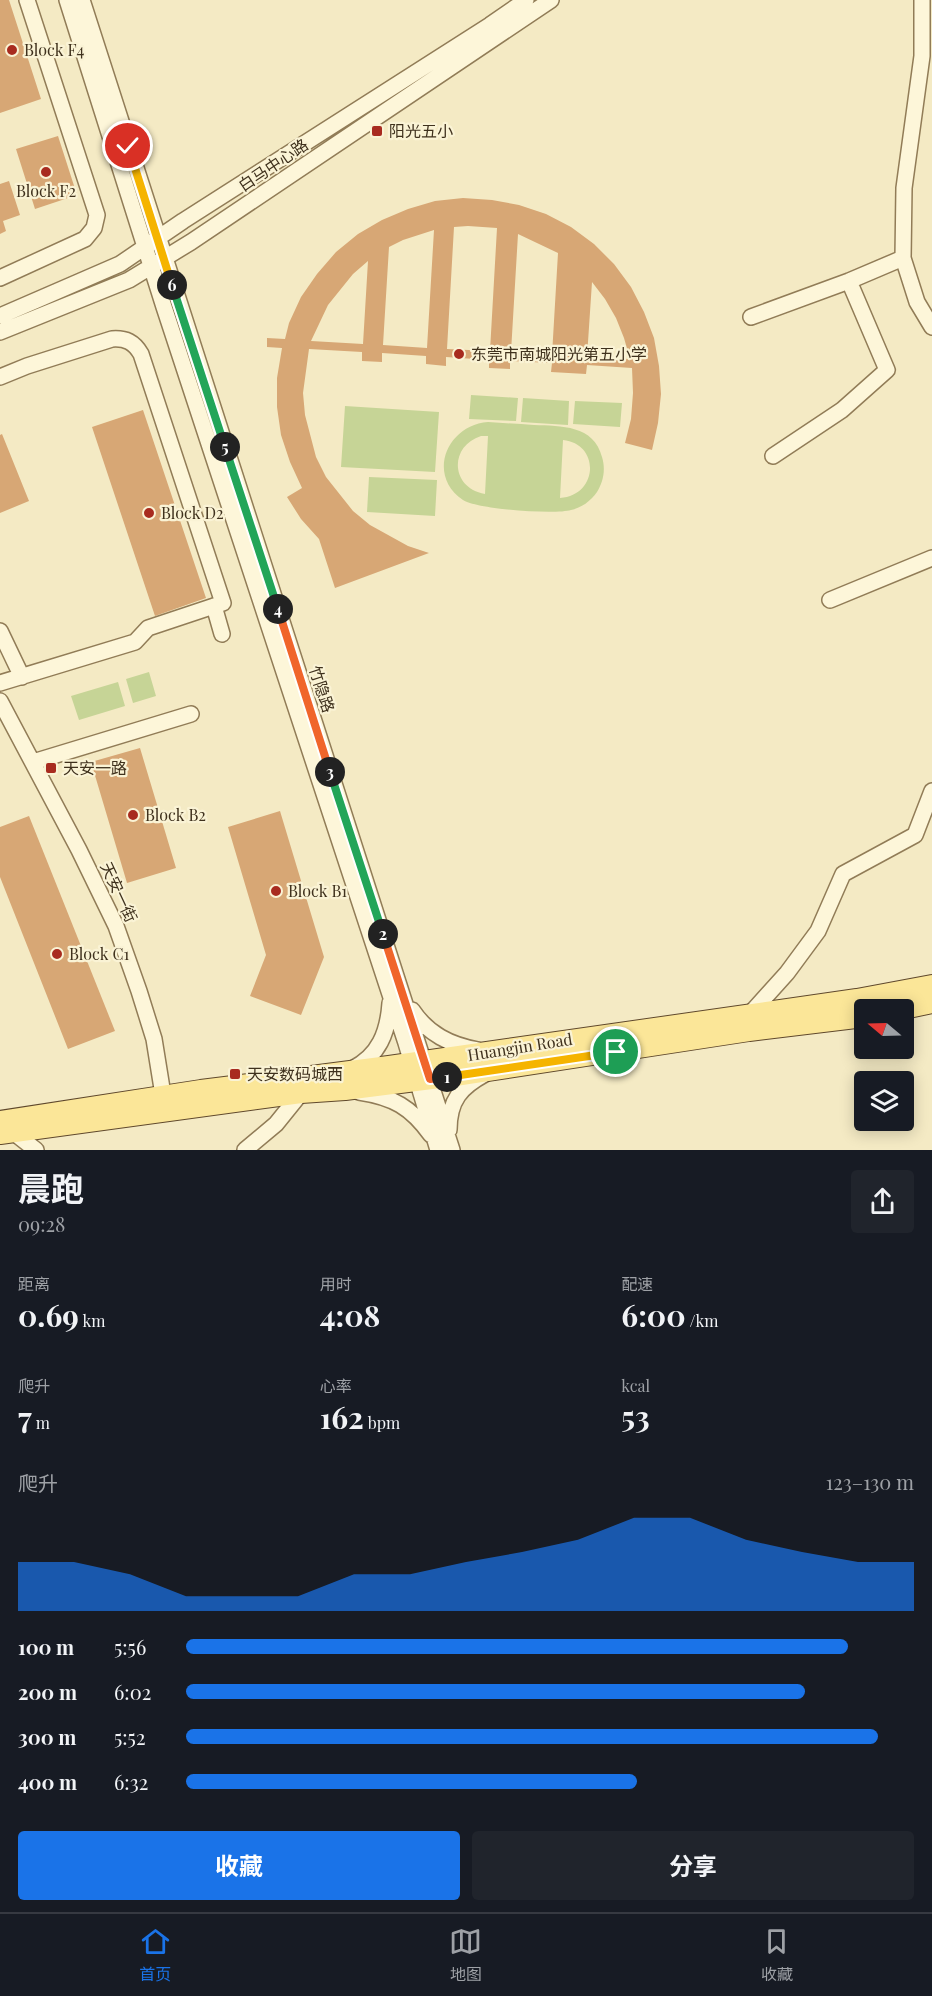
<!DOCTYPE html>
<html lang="zh">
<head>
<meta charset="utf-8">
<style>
	:root { --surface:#171b24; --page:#20242c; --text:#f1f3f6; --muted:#9ea1a6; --line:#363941; --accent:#1a73e8 }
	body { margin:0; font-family:"Playfair Display","Noto Sans SC",serif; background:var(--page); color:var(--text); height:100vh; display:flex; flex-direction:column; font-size:22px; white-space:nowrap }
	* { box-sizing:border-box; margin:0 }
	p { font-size:20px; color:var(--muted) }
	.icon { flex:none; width:33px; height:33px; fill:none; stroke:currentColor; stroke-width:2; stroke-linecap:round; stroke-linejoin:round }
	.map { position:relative; height:1150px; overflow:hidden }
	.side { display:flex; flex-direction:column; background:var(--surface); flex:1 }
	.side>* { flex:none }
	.needle { width:39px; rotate:289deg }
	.fabs { position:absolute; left:854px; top:999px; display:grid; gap:12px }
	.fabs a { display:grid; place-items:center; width:60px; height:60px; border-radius:6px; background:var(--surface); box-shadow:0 3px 15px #0003; font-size:30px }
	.pin { position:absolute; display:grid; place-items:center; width:51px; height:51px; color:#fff; margin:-26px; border:3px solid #fff; border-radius:50%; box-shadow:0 2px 6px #0007 }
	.km { position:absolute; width:30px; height:30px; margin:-15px; border-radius:50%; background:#222; color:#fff; font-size:16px; line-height:30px; text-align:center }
	.round { display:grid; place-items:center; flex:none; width:63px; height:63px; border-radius:6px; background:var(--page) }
	.summary { display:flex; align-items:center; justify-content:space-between; height:102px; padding:0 18px }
	h1 { font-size:33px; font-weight:700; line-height:45px }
	.figures { display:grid; grid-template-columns:repeat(3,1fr); gap:9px; height:102px; padding:6px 18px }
	.figures div { display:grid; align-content:center }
	.figures b { font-size:30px; font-weight:700 }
	.figures small { font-size:16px; font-weight:400 }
	.figures p { font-size:16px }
	.chart { height:168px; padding:12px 18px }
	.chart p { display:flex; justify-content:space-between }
	.chart svg { width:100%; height:108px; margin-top:6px; fill:var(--accent); opacity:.7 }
	.primary-button { display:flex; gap:12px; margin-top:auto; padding:12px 18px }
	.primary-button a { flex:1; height:69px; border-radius:6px; background:var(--accent); color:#fff; font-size:24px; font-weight:700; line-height:69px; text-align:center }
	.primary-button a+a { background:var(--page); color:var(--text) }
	ul { padding:0 18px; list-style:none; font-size:20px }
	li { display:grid; grid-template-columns:96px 72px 1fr; align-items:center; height:45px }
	li i { height:15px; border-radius:8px; background:var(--accent) }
	.tab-bar { display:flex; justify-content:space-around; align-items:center; height:84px; border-top:2px solid var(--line); background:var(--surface); font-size:16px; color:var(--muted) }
	.tab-bar a { display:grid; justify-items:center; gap:3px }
	.tab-bar .on { color:var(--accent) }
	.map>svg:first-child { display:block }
	.green { fill:#c6d496; fill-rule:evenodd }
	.building { fill:#d7a775; fill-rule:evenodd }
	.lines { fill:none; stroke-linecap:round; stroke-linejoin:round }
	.minor-casing { stroke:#917c57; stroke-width:18 }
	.major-casing { stroke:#5f482c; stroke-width:22 }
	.minor { stroke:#fdf6d9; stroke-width:15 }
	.major { stroke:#fbe698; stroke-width:20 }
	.split-1-casing { stroke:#fff; stroke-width:12 }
	.split-2-casing { stroke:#fff; stroke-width:12 }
	.split-3-casing { stroke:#fff; stroke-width:12 }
	.split-4-casing { stroke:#fff; stroke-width:12 }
	.split-5-casing { stroke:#fff; stroke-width:12 }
	.split-6-casing { stroke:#fff; stroke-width:12 }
	.split-7-casing { stroke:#fff; stroke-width:12 }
	.split-1 { stroke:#f5b400; stroke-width:8 }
	.split-2 { stroke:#f0652b; stroke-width:8 }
	.split-3 { stroke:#22a559; stroke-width:8 }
	.split-4 { stroke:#f0652b; stroke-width:8 }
	.split-5 { stroke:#22a559; stroke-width:8 }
	.split-6 { stroke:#22a559; stroke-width:8 }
	.split-7 { stroke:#f5b400; stroke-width:8 }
	.poi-dot { fill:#a82b1f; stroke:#faf3d5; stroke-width:2 }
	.labels { text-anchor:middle; stroke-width:4.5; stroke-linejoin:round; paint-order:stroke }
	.poi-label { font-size:16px; fill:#3f311d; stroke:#faf3d5; text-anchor:start }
	.street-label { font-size:16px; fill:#3f311d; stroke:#faf3d5 }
</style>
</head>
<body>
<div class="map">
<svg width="932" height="1150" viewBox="0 0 932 1150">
	<rect width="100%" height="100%" fill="#f4eac4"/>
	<path class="green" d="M471 395 518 398 516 421 469 419Z
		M523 398 569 401 568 425 521 422Z
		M575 401 622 403 620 427 573 424Z
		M345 406 439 412 435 472 341 467Z
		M488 422C504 423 519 424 534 425 561 426 594 425 602 457 606 470 603 482 597 492 591 501 581 508 571 510 554 515 476 509 463 500 426 475 447 425 488 422ZM481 436H488L485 494C450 488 449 446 481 436ZM563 440C601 444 598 496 560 498Z
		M369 477 437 480 435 516 367 512Z
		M149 672 156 696 133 703 126 679Z
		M118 682 125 706 79 720 71 696Z"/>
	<path class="building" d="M0 0H9L41 99 0 113Z
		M58 136 77 195 35 209 16 149Z
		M9 181 20 215 3 221 6 231 0 234V184Z
		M463 198 492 200 519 205 546 214 571 227 594 244 614 264 631 287 644 312 654 338 659 366 661 394 658 423 652 450 625 443 631 419 633 393 632 368 587 365 586 374 551 372 552 363 510 361V369L489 368V360L446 357V366L426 364V356L382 353V362L362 361V352L309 349 303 393 305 415 316 457 326 477 353 511 370 525 408 546 429 553 335 588 319 539 301 519 287 497 302 488 290 462 281 435 277 407V378L282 348 267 347V338L285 339 289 323 301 297 317 274 336 252 358 234 382 220 408 209 435 201ZM468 226 497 228 490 351 447 349 454 227ZM434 230 427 348 383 345 389 247 403 240ZM518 234 558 253 552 355 511 352ZM368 261 363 344 311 341 328 305 353 274ZM592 282 605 299 616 318 624 338 630 359 587 357Z
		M143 410 206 598 155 616 92 427Z
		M2 434 29 501 0 513V435Z
		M140 748 176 868 127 883 91 762Z
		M280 811 324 957 301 1015 250 996 266 955 228 827Z
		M29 816 115 1031 68 1049 0 877V827Z"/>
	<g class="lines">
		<g class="minor-casing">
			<path id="minor" d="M67 0 164 307 406 1043 438 1150
				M82 0 452 1150
				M922 0V56L904 188 903 258 917 302 932 327
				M0 278 85 239 94 228 97 215 27 0
				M0 316 120 264 183 221 490 25 526 0
				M751 317 849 281 903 258
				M0 332 129 280 191 242 551 0
				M0 377 27 366 112 339C126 338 134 342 141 354L223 603 148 628 135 642 0 683
				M773 456 842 410 887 370 849 281
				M830 600 932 558
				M214 606 222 634
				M0 631 22 677
				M0 701 79 850 116 926 139 991 154 1039 165 1107
				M33 762 191 714
				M412 1010C428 1034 450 1045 478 1050
				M750 1014 787 973 818 931 843 874 915 835 932 791
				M352 1069C379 1056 388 1032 390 1003
				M359 1092C393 1097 411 1107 431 1135
				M449 1130C449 1100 461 1087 485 1074
				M13 1132 36 1150
				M245 1150 276 1124 301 1093"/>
		</g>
		<g class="major-casing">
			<path id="major" d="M899 1010 932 1003
				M0 1121 201 1090 389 1066 857 999 932 985
				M0 1134 301 1093 345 1090 455 1076 749 1031 864 1017"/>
		</g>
		<use href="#minor" class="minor"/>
		<use href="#major" class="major"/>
	</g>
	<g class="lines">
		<g class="split-1-casing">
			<path id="split-1" d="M447 1077 616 1052"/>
		</g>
		<g class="split-2-casing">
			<path id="split-2" d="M383 934 430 1079 447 1077"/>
		</g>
		<g class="split-3-casing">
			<path id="split-3" d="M330 772 383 934"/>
		</g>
		<g class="split-4-casing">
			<path id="split-4" d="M278 609 330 772"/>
		</g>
		<g class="split-5-casing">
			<path id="split-5" d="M225 447 278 609"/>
		</g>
		<g class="split-6-casing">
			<path id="split-6" d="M172 285 225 447"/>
		</g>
		<g class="split-7-casing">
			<path id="split-7" d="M128 146 172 285"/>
		</g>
		<use href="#split-1" class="split-1"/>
		<use href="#split-2" class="split-2"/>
		<use href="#split-3" class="split-3"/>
		<use href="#split-4" class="split-4"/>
		<use href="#split-5" class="split-5"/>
		<use href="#split-6" class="split-6"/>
		<use href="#split-7" class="split-7"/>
	</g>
	<g class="poi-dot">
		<circle cx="12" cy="50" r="6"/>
		<rect x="371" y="125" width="12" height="12" rx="3"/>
		<circle cx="46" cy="172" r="6"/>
		<circle cx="459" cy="354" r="6"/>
		<circle cx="149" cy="513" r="6"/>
		<rect x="45" y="762" width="12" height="12" rx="3"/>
		<circle cx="133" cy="815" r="6"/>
		<circle cx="276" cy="891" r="6"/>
		<circle cx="57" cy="954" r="6"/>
		<rect x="229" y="1068" width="12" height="12" rx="3"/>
	</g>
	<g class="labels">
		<g class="poi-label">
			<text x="24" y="56">Block F4</text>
			<text x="389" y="137">阳光五小</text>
			<text x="46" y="197" text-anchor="middle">Block F2</text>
			<text x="471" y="360">东莞市南城阳光第五小学</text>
			<text x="161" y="519">Block D2</text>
			<text x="63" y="774">天安一路</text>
			<text x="145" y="821">Block B2</text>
			<text x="288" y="897">Block B1</text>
			<text x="69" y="960">Block C1</text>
			<text x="247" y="1080">天安数码城西</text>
		</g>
		<g class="street-label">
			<text transform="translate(273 165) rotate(-34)" y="6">白马中心路</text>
			<text transform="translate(322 689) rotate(72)" y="6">竹隐路</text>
			<text transform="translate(119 892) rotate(65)" y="6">天安一街</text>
			<text transform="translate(520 1047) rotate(-9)" y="6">Huangjin Road</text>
		</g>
	</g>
</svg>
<div class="fabs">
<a><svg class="needle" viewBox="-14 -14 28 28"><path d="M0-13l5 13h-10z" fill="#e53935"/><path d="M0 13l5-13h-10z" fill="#9ea1a6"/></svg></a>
<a><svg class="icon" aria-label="layers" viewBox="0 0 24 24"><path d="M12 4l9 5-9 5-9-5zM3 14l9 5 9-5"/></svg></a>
</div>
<div class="pin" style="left:616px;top:1052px;background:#1e9e55"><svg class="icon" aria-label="arrive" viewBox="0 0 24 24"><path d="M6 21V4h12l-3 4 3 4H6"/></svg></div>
<div class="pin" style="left:128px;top:146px;background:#d93025"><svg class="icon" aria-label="check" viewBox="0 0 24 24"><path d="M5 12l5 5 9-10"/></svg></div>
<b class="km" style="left:447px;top:1077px">1</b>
<b class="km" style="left:383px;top:934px">2</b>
<b class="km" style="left:330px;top:772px">3</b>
<b class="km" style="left:278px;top:609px">4</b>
<b class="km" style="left:225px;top:447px">5</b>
<b class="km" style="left:172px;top:285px">6</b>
</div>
<section class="side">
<div class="summary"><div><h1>晨跑</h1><p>09:28</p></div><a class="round"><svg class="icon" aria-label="share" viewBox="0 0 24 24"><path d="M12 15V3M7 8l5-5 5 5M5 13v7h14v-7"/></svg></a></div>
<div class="figures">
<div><p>距离</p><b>0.69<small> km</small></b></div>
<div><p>用时</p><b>4:08</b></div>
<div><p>配速</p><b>6:00<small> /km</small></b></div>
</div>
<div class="figures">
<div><p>爬升</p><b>7<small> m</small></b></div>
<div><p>心率</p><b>162<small> bpm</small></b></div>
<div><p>kcal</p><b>53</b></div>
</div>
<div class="chart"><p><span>爬升</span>123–130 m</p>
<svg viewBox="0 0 160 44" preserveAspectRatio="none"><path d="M0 44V24L10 24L20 29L30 38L40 38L50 38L60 29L70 29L80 24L90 20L100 15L110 6L120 6L130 15L140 20L150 24L160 24V44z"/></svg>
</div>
<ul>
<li><b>100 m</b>5:56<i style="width:91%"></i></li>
<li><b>200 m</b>6:02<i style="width:85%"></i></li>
<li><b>300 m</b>5:52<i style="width:95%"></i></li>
<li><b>400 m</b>6:32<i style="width:62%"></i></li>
</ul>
<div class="primary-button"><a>收藏</a><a>分享</a></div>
</section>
<nav class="tab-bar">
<a class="on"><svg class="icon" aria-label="home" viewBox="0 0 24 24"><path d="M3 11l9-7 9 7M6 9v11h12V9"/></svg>首页</a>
<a><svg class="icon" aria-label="map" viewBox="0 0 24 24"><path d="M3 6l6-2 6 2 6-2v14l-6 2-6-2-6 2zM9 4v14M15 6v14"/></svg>地图</a>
<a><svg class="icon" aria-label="saved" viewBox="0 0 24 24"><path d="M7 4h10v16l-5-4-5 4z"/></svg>收藏</a>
</nav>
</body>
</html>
